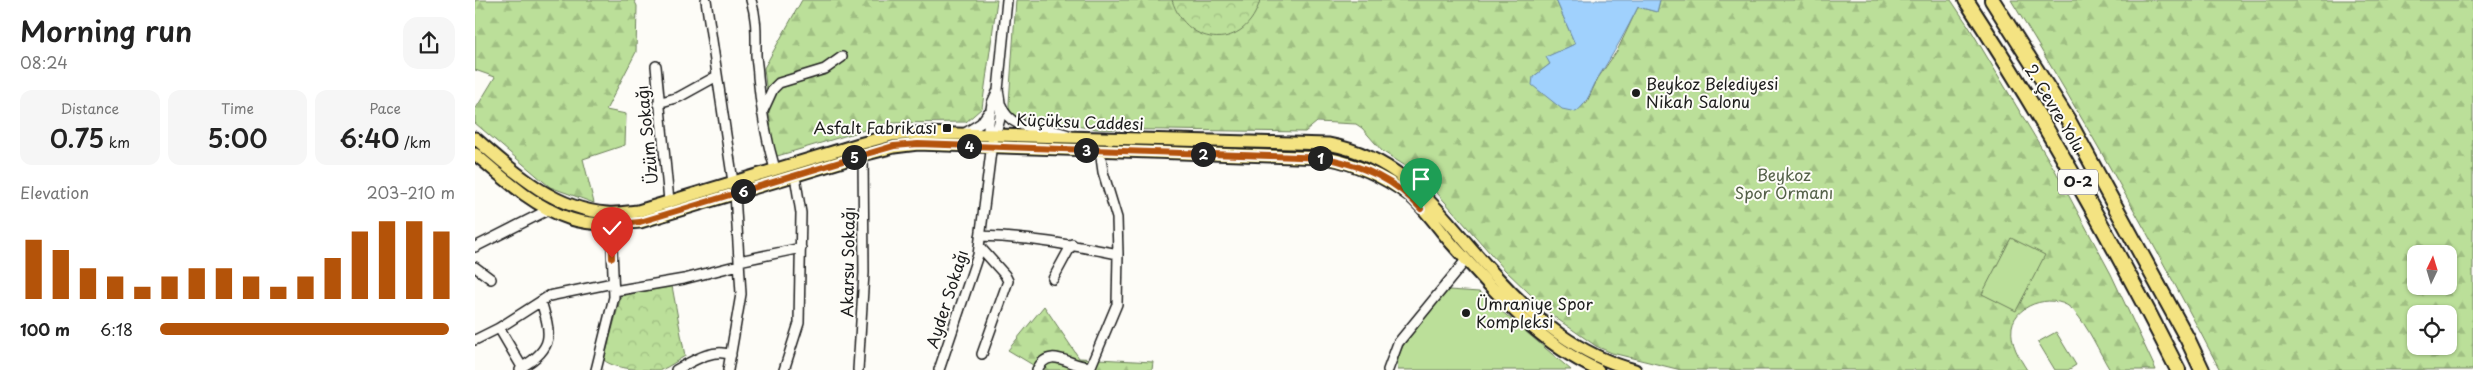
<!DOCTYPE html>
<html lang="en">
<head>
<meta charset="utf-8">
<style>
	:root { --surface:#fff; --page:#f6f6f6; --text:#222; --muted:#767676; --accent:#b45309 }
	body { margin:0; font-family:"Playpen Sans",sans-serif; background:var(--page); color:var(--text); height:100vh; display:flex; flex-direction:column; font-size:19px; white-space:nowrap }
	* { box-sizing:border-box; margin:0 }
	p { font-size:16px; color:var(--muted) }
	.icon { flex:none; width:28px; height:28px; fill:none; stroke:currentColor; stroke-width:2; stroke-linecap:round; stroke-linejoin:round }
	.map { position:relative; flex:1; overflow:hidden }
	.panel { display:flex; flex-direction:column; background:var(--surface); width:475px }
	.panel>* { flex:none }
	.needle { width:32px; rotate:4deg }
	.fabs { position:absolute; left:1932px; top:245px; display:grid; gap:10px }
	.fabs a { display:grid; place-items:center; width:50px; height:50px; border-radius:10px; background:var(--surface); box-shadow:0 1px 4px #0004; font-size:25px }
	.pin { position:absolute; display:grid; place-items:center; width:42px; height:42px; color:#fff; margin:-51px -21px; border-radius:50% 50% 50% 0; rotate:-45deg; box-shadow:0 0 5px #0007 }
	.pin .icon { rotate:45deg }
	.km { position:absolute; width:25px; height:25px; margin:-12px; border-radius:50%; background:#222; color:#fff; font-size:14px; line-height:25px; text-align:center }
	.round { display:grid; place-items:center; flex:none; width:52px; height:52px; border-radius:15px; background:var(--page) }
	.head { display:flex; align-items:center; justify-content:space-between; height:85px; padding:0 20px }
	h1 { font-size:28px; font-weight:600; line-height:38px }
	.figures { display:grid; grid-template-columns:repeat(3,1fr); gap:8px; height:85px; padding:5px 20px }
	.figures div { display:grid; align-content:center; border-radius:12px; background:var(--page); text-align:center }
	.figures b { font-size:25px; font-weight:600 }
	.figures small { font-size:14px; font-weight:400 }
	.figures p { font-size:14px }
	.chart { height:140px; padding:10px 20px }
	.chart p { display:flex; justify-content:space-between }
	.chart svg { width:100%; height:90px; margin-top:5px; stroke:var(--accent); stroke-width:6 }
	ul { padding:0 20px; list-style:none; font-size:16px }
	li { display:grid; grid-template-columns:80px 60px 1fr; align-items:center; height:38px }
	li i { height:12px; border-radius:6px; background:var(--accent) }
	main { display:flex; flex:1; min-height:0 }
	.map>svg:first-child { display:block }
	.forest { fill:url(#forest-firs); stroke:#6c7e5a; fill-rule:evenodd }
	.park { fill:url(#park-crowns); stroke:#6c7e5a }
	.pitch { fill:#bbdf99; stroke:#6c7e5a }
	.water { fill:#a0d1fd; stroke:#6b89a3 }
	.lines { fill:none; stroke-linecap:round; stroke-linejoin:round }
	.minor-casing { stroke:#1c1c1c; stroke-width:12 }
	.major-casing { stroke:#1c1c1c; stroke-width:15 }
	.highway-casing { stroke:#1c1c1c; stroke-width:18 }
	.minor { stroke:#fdfcf7; stroke-width:9 }
	.major { stroke:#f4e382; stroke-width:11 }
	.highway { stroke:#f4e382; stroke-width:14 }
	.route-casing { stroke:#fff; stroke-width:10 }
	.route { stroke:#b45309; stroke-width:6 }
	.poi-dot { fill:#1c1c1c; stroke:#fdfcf7; stroke-width:2 }
	.labels { text-anchor:middle; stroke-width:4; stroke-linejoin:round; paint-order:stroke }
	.shield { fill:#fdfcf7; stroke:#605f5e; stroke-width:1 }
	.shield-label { font-size:15px; font-weight:bold; fill:#1c1c1c }
	.poi-label { font-size:16px; fill:#1c1c1c; stroke:#fdfcf7; text-anchor:start }
	.street-label { font-size:16px; fill:#1c1c1c; stroke:#fdfcf7 }
	.park-label { font-size:16px; fill:#546048; stroke:#fdfcf7 }
</style>
</head>
<body>
<main>
<section class="panel">
<div class="head"><div><h1>Morning run</h1><p>08:24</p></div><a class="round"><svg class="icon" aria-label="share" viewBox="0 0 24 24"><path d="M12 15V3M7 8l5-5 5 5M5 13v7h14v-7"/></svg></a></div>
<div class="figures">
<div><p>Distance</p><b>0.75<small> km</small></b></div>
<div><p>Time</p><b>5:00</b></div>
<div><p>Pace</p><b>6:40<small> /km</small></b></div>
</div>
<div class="chart"><p><span>Elevation</span>203–210 m</p>
<svg viewBox="0 0 160 44" preserveAspectRatio="none"><path d="M5 44V15M15 44V20M25 44V29M35 44V33M45 44V38M55 44V33M65 44V29M75 44V29M85 44V33M95 44V38M105 44V33M115 44V24M125 44V11M135 44V6M145 44V6M155 44V11"/></svg>
</div>
<ul>
<li><b>100 m</b>6:18<i style="width:98%"></i></li>
</ul>
</section>
<div class="map">
<svg width="1998" height="370" viewBox="0 0 1998 370">
	<defs>
		<pattern id="forest-firs" width="22" height="20" patternUnits="userSpaceOnUse" patternTransform="scale(1.25)"><rect width="22" height="20" fill="#bbdf99"/><path d="M5 1l3.5 6h-7zM16 11l3.5 6h-7z" fill="#a0bf83"/></pattern>
		<pattern id="park-crowns" width="20" height="18" patternUnits="userSpaceOnUse" patternTransform="scale(1.25)"><rect width="20" height="18" fill="#bbdf99"/><path d="M2 6a3 3 0 1 1 6 0M12 15a3 3 0 1 1 6 0" fill="none" stroke="#a0bf83"/></pattern>
	</defs>
	<rect width="100%" height="100%" fill="#fdfcf7"/>
	<filter id="ink" filterUnits="userSpaceOnUse"><feTurbulence type="fractalNoise" baseFrequency=".02" numOctaves="2"/><feDisplacementMap in="SourceGraphic" scale="10" xChannelSelector="R" yChannelSelector="G"/><feConvolveMatrix kernelMatrix="1 2 1 2 8 2 1 2 1" color-interpolation-filters="sRGB"/></filter>
	<g filter="url(#ink)">
		<path class="forest" d="M0 0H159L162 6 161 52 131 110 151 114 150 145 108 159 119 203 75 187 0 123V110L20 77 0 70Z
			M327 0H522L507 108 491 122 413 123 299 157 289 68Z
			M541 0H1081L1100 44 1072 57 1075 64 1058 77 1111 104 1123 78 1142 51 1163 7 1182 12 1185 0H1476L1494 27 1581 172 1636 274 1681 370H1635C1624 352 1613 326 1599 311 1583 292 1541 302 1537 327 1535 344 1544 357 1552 370H1206L1137 353 1121 346 1078 316 1030 270 955 185 940 172 907 151 887 128 881 124 842 122 830 132 621 129 540 117 534 112V103Z
			M1536 0H1998V370H1745C1680 244 1610 121 1536 0ZM1941 254H1974V286H1941ZM1941 314H1974V346H1941Z
			M569 306 604 358 678 362 677 370H556L558 365 533 350Z"/>
		<path class="park" d="M697 0H785C772 51 712 49 697 0Z
			M197 286 210 356C203 360 194 367 186 370 171 370 140 370 129 360L146 296Z"/>
		<path class="pitch" d="M1536 238 1570 255 1541 311 1507 294Z
			M974 290 1004 292 1096 370H923C917 345 958 308 974 290Z
			M1581 332 1601 365 1593 370H1580L1563 342Z"/>
		<path class="water" d="M1081 0H1185L1182 12 1163 7C1151 31 1139 53 1124 76 1116 89 1114 102 1101 112L1087 109 1057 85 1058 77 1075 64 1071 57 1100 44Z"/>
		<g class="lines">
			<g class="minor-casing">
				<path id="minor" d="M231 0 258 182
					M276 0C282 19 281 34 281 54 281 61 283 69 283 77 286 109 291 139 300 169
					M181 66 194 201
					M183 103 204 97 242 76
					M526 105C537 135 570 124 596 136
					M287 113 298 89 304 83 350 69 367 57
					M490 133 506 123 513 113
					M518 135 513 129 517 103 523 90 532 0
					M505 236C552 237 597 245 643 254L642 218 628 172 625 150
					M504 246 530 275 533 281 507 354
					M0 247 75 209
					M264 261 326 248
					M0 267 16 279
					M578 279 597 244
					M139 291 209 279 264 265
					M24 328 47 367 45 370
					M0 340 24 328 74 296 138 283
					M47 367C80 348 76 334 66 301
					M121 370 139 297 136 225
					M201 370C216 362 239 347 256 355
					M253 370 266 294 260 193
					M309 370 324 323 326 213 320 176
					M383 370 389 273 388 155
					M464 370 503 255 518 135C528 123 526 105 523 90
					M562 370C575 343 599 370 616 366L642 304 643 254
					M913 370 923 343 991 260"/>
			</g>
			<g class="major-casing">
				<path id="major" d="M0 138C39 172 78 209 132 213 142 214 153 212 163 211L384 144 417 135 443 133 853 144C935 159 968 220 1021 276 1060 319 1103 355 1160 370
					M0 154C28 178 59 207 96 219 118 226 142 224 165 222L388 155 419 147 443 144 851 158C882 164 908 176 934 195 950 208 963 228 977 244 1020 292 1063 343 1123 370"/>
			</g>
			<g class="highway-casing">
				<path id="highway" d="M1491 0C1569 119 1639 243 1703 370
					M1517 0 1593 120 1713 340 1727 370"/>
			</g>
			<use href="#minor" class="minor"/>
			<use href="#major" class="major"/>
			<use href="#highway" class="highway"/>
		</g>
	</g>
	<g class="lines" filter="url(#ink)">
		<g class="route-casing">
			<path id="route" d="M137 258 136 225 165 222 388 155 419 146 443 144 851 158C888 166 921 180 946 209"/>
		</g>
		<use href="#route" class="route"/>
	</g>
	<g class="poi-dot">
		<circle cx="1161" cy="93" r="5"/>
		<rect x="467" y="123" width="10" height="10" rx="2.5"/>
		<circle cx="991" cy="313" r="5"/>
	</g>
	<g class="labels">
		<rect class="shield" x="1583" y="169.5" width="40" height="25" rx="4"/>
		<g class="shield-label">
			<text x="1603" y="187">O-2</text>
		</g>
		<g class="poi-label">
			<text x="1171" y="90">Beykoz Belediyesi<tspan x="1171" dy="18">Nikah Salonu</tspan></text>
			<text x="462" y="134" text-anchor="end">Asfalt Fabrikası</text>
			<text x="1001" y="310">Ümraniye Spor<tspan x="1001" dy="18">Kompleksi</tspan></text>
		</g>
		<g class="street-label">
			<text transform="translate(1580 108) rotate(59)" y="6">2. Çevre Yolu</text>
			<text transform="translate(605 122) rotate(2)" y="6">Küçüksu Caddesi</text>
			<text transform="translate(172 135) rotate(-96)" y="6">Üzüm Sokağı</text>
			<text transform="translate(373 262) rotate(-89)" y="6">Akarsu Sokağı</text>
			<text transform="translate(472 299) rotate(-72)" y="6">Ayder Sokağı</text>
		</g>
		<g class="park-label">
			<text x="1309" y="181">Beykoz<tspan x="1309" dy="18">Spor Ormanı</tspan></text>
		</g>
	</g>
</svg>
<div class="fabs">
<a><svg class="needle" viewBox="-14 -14 28 28"><path d="M0-13l5 13h-10z" fill="#e53935"/><path d="M0 13l5-13h-10z" fill="#767676"/></svg></a>
<a><svg class="icon" aria-label="locate" viewBox="0 0 24 24"><circle cx="12" cy="12" r="6"/><path d="M12 2v4M12 18v4M2 12h4M18 12h4"/></svg></a>
</div>
<div class="pin" style="left:946px;top:209px;background:#1e9e55"><svg class="icon" aria-label="arrive" viewBox="0 0 24 24"><path d="M6 21V4h12l-3 4 3 4H6"/></svg></div>
<div class="pin" style="left:137px;top:258px;background:#d93025"><svg class="icon" aria-label="check" viewBox="0 0 24 24"><path d="M5 12l5 5 9-10"/></svg></div>
<b class="km" style="left:845px;top:158px">1</b>
<b class="km" style="left:728px;top:154px">2</b>
<b class="km" style="left:611px;top:150px">3</b>
<b class="km" style="left:494px;top:146px">4</b>
<b class="km" style="left:379px;top:157px">5</b>
<b class="km" style="left:268px;top:191px">6</b>
</div>
</main>
</body>
</html>
